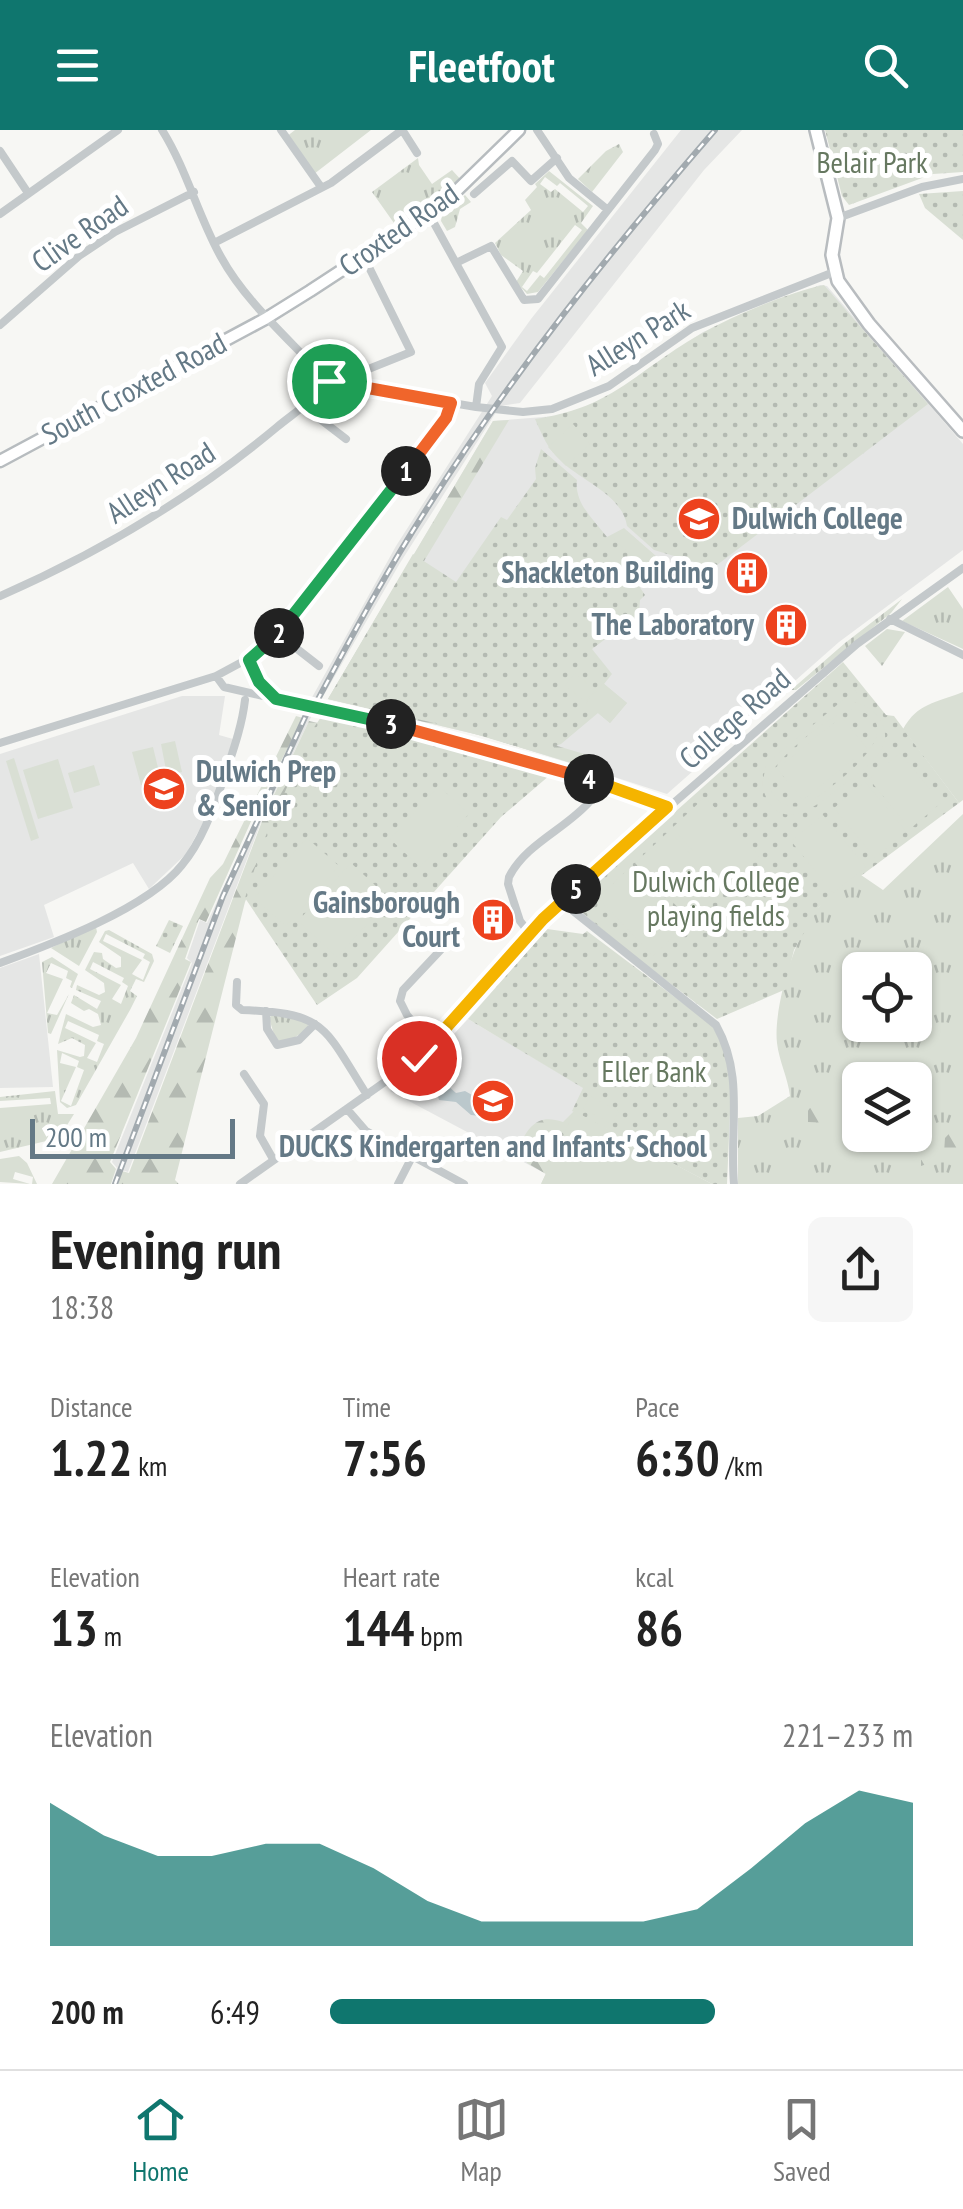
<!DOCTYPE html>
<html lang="en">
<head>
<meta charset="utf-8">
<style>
	:root { --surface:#fff; --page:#f6f6f6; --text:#222; --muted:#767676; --line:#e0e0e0; --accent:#0f766e }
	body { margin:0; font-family:"PT Sans Narrow",sans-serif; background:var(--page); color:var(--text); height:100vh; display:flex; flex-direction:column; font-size:38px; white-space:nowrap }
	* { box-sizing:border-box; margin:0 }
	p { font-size:32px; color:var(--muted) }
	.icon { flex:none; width:55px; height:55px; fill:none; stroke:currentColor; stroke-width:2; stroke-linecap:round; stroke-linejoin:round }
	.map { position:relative; height:1054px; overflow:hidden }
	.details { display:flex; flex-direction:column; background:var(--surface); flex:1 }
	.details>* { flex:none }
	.tools { position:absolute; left:842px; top:822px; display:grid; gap:20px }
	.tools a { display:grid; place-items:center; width:90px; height:90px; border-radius:15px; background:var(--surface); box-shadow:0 2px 8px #0004; font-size:50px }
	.scale { position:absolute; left:30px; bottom:25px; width:205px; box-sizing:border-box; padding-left:10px; border:5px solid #647986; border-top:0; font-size:28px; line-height:35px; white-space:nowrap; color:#647986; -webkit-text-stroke:8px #fff; paint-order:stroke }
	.pin { position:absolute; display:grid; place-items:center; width:85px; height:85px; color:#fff; margin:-42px; border:5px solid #fff; border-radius:50%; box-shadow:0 2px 10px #0007 }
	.km { position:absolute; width:50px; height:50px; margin:-25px; border-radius:50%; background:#222; color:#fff; font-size:28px; line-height:50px; text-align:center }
	.round { display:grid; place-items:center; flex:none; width:105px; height:105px; border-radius:15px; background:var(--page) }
	.summary { display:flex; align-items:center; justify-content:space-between; height:170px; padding:0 50px }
	h1 { font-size:55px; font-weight:700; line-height:75px }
	.metrics { display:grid; grid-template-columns:repeat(3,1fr); gap:15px; height:170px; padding:10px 50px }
	.metrics div { display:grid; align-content:center }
	.metrics b { font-size:50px; font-weight:700 }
	.metrics small { font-size:28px; font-weight:400 }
	.metrics p { font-size:28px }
	.chart { height:280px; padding:20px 50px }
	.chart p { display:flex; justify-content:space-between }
	.chart svg { width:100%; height:180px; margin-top:10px; fill:var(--accent); opacity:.7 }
	ul { padding:0 50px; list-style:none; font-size:32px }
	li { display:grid; grid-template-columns:160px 120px 1fr; align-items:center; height:75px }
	li i { height:25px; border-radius:12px; background:var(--accent) }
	header { display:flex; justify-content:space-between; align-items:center; height:130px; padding:0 50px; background:var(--accent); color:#fff; font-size:45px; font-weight:700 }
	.tab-bar { display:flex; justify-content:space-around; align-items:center; height:140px; border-top:2px solid var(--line); background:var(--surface); font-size:28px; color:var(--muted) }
	.tab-bar a { display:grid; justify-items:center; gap:5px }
	.tab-bar .on { color:var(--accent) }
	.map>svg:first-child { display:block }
	.built { fill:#e5e6e5 }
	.grass { fill:url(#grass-tufts); fill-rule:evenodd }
	.forest { fill:url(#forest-firs) }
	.park { fill:url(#park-dots) }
	.garden { fill:#d9dfd4; fill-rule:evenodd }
	.water { fill:url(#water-ripples) }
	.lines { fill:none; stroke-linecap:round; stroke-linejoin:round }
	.major-casing { stroke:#b7bcbf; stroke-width:15 }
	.highway-casing { stroke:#b8bcbf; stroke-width:16 }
	.minor { stroke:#c4c9cb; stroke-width:8 }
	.major { stroke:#fff; stroke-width:10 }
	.highway { stroke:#fff; stroke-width:11 }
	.rail-casing { stroke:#a2aaaf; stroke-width:6 }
	.rail { stroke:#fff; stroke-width:2.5; stroke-dasharray:8; stroke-linecap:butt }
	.minor-bridge { stroke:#c4c9cb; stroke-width:8 }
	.split-1-casing { stroke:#fff; stroke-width:20 }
	.split-2-casing { stroke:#fff; stroke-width:20 }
	.split-3-casing { stroke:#fff; stroke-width:20 }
	.split-4-casing { stroke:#fff; stroke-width:20 }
	.split-5-casing { stroke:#fff; stroke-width:20 }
	.split-6-casing { stroke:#fff; stroke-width:20 }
	.split-1 { stroke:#f0652b; stroke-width:12 }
	.split-2 { stroke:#22a559; stroke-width:12 }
	.split-3 { stroke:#22a559; stroke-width:12 }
	.split-4 { stroke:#f0652b; stroke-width:12 }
	.split-5 { stroke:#f5b400; stroke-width:12 }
	.split-6 { stroke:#f5b400; stroke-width:12 }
	.labels { text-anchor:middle; stroke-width:10; stroke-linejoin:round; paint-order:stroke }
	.park-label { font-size:30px; fill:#667860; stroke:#fff }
	.street-label { font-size:30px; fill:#647986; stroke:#fff }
	.poi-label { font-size:30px; font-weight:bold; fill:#647986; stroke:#fff; text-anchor:end }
</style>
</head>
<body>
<header><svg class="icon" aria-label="menu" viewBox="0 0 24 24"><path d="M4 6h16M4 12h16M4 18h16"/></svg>Fleetfoot<svg class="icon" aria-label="search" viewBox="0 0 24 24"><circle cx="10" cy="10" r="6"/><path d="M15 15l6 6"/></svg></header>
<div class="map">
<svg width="963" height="1054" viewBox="0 0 963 1054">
	<defs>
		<pattern id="grass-tufts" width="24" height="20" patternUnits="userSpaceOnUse" patternTransform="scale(2.5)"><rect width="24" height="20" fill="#d9dfd4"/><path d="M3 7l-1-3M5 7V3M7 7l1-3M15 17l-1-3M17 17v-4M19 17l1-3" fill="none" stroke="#b4bab2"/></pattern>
		<pattern id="forest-firs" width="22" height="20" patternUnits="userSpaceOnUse" patternTransform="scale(2.5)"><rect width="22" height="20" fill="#d9dfd4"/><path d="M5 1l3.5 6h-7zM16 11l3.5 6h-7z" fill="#b4bab2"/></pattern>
		<pattern id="park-dots" width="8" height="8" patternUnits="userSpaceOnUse" patternTransform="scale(2.5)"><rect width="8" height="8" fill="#d9dfd4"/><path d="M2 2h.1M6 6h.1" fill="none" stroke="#b4bab2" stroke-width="1.8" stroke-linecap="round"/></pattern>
		<pattern id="water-ripples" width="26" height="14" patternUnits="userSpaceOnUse" patternTransform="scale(2.5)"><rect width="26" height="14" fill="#bbc8cc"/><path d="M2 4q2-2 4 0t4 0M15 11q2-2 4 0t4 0" fill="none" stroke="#9ca7ab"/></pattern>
	</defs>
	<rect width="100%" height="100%" fill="#f7f7f4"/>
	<path class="built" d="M681 0H742L704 40 520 273 500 276 400 433 310 589 263 687 128 1042 122 1040 117 1054H112L117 1038 112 1032 192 833 187 828 200 790 207 793 310 571 396 416 492 266 485 253 531 189Z
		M820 155 827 156 963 314V420L839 512 667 664 602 643 606 634 601 632 596 641 483 606 328 569 493 291 556 286 599 273 703 202Z
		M182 566H225L219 605 233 609 210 680 186 724 149 759 133 733 44 775 54 807 0 826V624Z
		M39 824 53 957 0 958V838Z
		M468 889 584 958 546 1044 390 961 422 938Z"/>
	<path class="grass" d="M295 0H371L314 44 286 7Z
		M619 14 623 22 592 62 578 49 606 21Z
		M418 28 419 35 432 54 452 40 463 52 401 103 372 62Z
		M549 41 593 76 581 93 588 100 538 162 527 164 516 152 523 141 501 125 495 113 531 80 525 70 537 57 535 54ZM545 47 557 56 560 53 588 76 583 82 555 59 551 62 540 54ZM575 95 582 100 544 148 540 145 527 161 522 157 533 141 537 143Z
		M465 65 471 72 460 79 455 97 447 101 441 91 442 84Z
		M948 457 963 479V519L902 491Z
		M902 469 891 483 796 560H791L845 513Z
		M887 499 905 502 882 536 865 516Z
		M963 684V1054H738V988L758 986 790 966C788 948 779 931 777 913 773 879 795 804 817 779 830 764 846 756 861 745L883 760ZM860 840H915V895H860ZM860 950H915V1005H860Z
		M92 797H96L97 802 79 836 51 818Z
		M109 800 152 824 154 831 144 852 136 849 130 861 137 866 130 880 76 975 67 978 60 972 57 920 80 927 84 926 85 915 72 908 58 914 66 884 93 897 101 895 98 884 89 879 84 881 71 873 74 865 97 879 101 871 76 860 77 855 99 865 105 862 104 853 85 840 94 822 102 823 103 829 116 838 121 837V827L99 812 105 801ZM106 804 145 824 143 828 150 832 143 850 132 844 142 830 103 811ZM93 832 124 848 122 852 128 856 121 874 112 869 121 855 90 839ZM68 891 99 905 97 911 104 914 97 932 87 928 96 913 65 898ZM62 923 79 931 77 937 84 940 71 976 61 971 76 937 60 933Z
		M52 827 78 844 72 858 70 857 72 851 66 848 68 841 51 833 46 843 63 849 47 883 57 885 69 864 51 904 48 903 42 832Z
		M272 885 291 886 308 893V899L289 911H276L269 888Z
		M55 961 58 984H74L59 1008 0 1022V978L51 974 50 968 0 971V967Z
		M19 1026 27 1033 37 1054H32L33 1047 15 1042 13 1049 30 1054 0 1052V1029Z"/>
	<path class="forest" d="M509 290 350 554 601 629 594 640 483 606 328 569 493 291Z
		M296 586 303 588 257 678 206 792 199 789 185 829 191 832 110 1032 116 1039 111 1054H52L136 908 210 748 223 734Z
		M309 591 318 593 245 772 175 1050 179 1054H118L122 1041 129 1043 264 686Z
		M915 971 934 998 924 1007 890 1005H915Z
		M822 973 841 975 844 995 808 992V979Z
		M575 980 590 985V997L541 1054 546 1044 527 1033 519 1016C530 994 539 984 563 992Z
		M963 989V1021L921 1036V1030L944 1023 945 1008Z"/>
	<path class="park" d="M825 0H963V42L933 44 849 75 842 66Z
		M963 61V110L925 78 919 64Z
		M824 155 928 274 717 435 711 437 654 420 627 396C622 364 581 351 560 330 548 319 542 305 535 289 608 278 628 249 687 212 720 191 785 163 824 155Z
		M541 319 577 350C574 373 594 390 607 407L624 398 658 428 646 445 649 449 639 456 645 465 640 470 639 484 592 519 612 544 604 554 627 573 610 593 598 583 561 614 539 623 448 596 328 569 413 424 456 452 501 387 507 390 536 349 535 338Z
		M843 532 886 585 894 586 959 673 819 777 794 820 784 860 717 889 625 819 572 774Z
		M321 587 433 612 550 645 501 687 357 848 317 875 245 768 264 710 311 602Z
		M169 790 183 796 170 823 156 816Z
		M547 799 583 804 587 801 712 895 725 920 731 959 727 1054H712L572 981 583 958 468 889Z"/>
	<path class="garden" d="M573 294 590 314 566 336 548 317Z
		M621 401H627L658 428 648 440 614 409Z
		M575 543 595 560 585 572 565 555Z
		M603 553 627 573 610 593 586 573Z
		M855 560 859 566 854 572C877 577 896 602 878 625 869 637 853 646 842 656 817 676 777 709 762 656L766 634ZM853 579C922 595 826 663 803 676 784 679 771 669 768 650 773 630 832 582 853 579Z
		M963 562V670L959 673 903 599C918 573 935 573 963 562Z
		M841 587 867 618 803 670 777 639Z
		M175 611 182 642 167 645 161 614Z
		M153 617 161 650 141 655 132 622Z
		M900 623 941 673 910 699 869 649Z
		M14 628 39 708 31 711 6 631Z
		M58 629 73 678 38 689 23 640Z
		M94 635 100 655 74 663 68 643Z
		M865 652 906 701 875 728 834 678Z
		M439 656 469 684 420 737 390 709Z
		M705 667 759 726 726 756 672 698Z
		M823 685 866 737 833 763 791 711Z
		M669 701 723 759 690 790 635 733Z
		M307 708 339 736 286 796 254 768Z
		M351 733 390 769 337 827 298 791Z
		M632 735 687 793 653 826 598 768Z
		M590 966 619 981 612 994 583 979Z
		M574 982H576L712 1054H541Z"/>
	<path class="water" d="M447 955 456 963 465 961 481 970 485 981 480 986 471 985 456 972 439 970 437 963Z"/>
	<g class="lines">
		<g class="major-casing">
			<path id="major" d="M0 331 265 189 310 161 443 74 519 0"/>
		</g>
		<g class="highway-casing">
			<path id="highway" d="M816 0 838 88 832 125 838 151 869 194 963 301"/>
		</g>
		<path class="minor" d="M162 0C187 40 198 86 221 127 245 171 288 208 322 245L335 253 476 277 523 282 552 279 609 256 692 198 834 142
			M281 0 321 57
			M537 0 569 48 608 80
			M403 1 417 23
			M0 21 28 63
			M474 64 512 31 531 51 557 28
			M0 84 118 0
			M429 84 502 217 479 254 476 277
			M838 88 922 57 963 49
			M214 113 331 53 402 0
			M456 133 491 116 524 170 538 169 655 20 658 14 654 4
			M0 195 79 126 115 102 194 62
			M348 255 356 244 411 222 364 127
			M303 276 346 309
			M0 466C101 422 192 368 277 297 294 283 316 269 329 251
			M890 489 963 525
			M278 504 319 536
			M249 530 259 552 273 565
			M216 546 224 557 298 574
			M331 582 465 612 595 650 667 677
			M0 613 216 546 255 525 278 504 317 457 441 295 451 273
			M562 772 716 895C745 947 729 997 734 1054
			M535 801C544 797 574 761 586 749L857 514 963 438
			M531 805 520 791 508 754 509 747C526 713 568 698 591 670
			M0 833C52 814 148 778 182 735 203 710 214 676 225 645 233 621 242 596 245 570
			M237 852 236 875 242 880C327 883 324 897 367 965
			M266 881 267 899 277 915 299 910 315 894
			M433 915 407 885 400 871 403 860 450 810
			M244 944 264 974 260 1006 273 1029
			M347 979 366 1001 464 1054
			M240 1054 423 925 535 801 537 795 548 787
			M398 1054 413 1025"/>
		<use href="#major" class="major"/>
		<use href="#highway" class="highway"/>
		<g class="rail-casing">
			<path id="rail" d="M317 571C352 506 386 442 426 380 511 245 611 120 715 0
				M115 1054 223 766 306 585"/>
		</g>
		<use href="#rail" class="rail"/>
		<path class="minor-bridge" d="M298 574 331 582"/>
	</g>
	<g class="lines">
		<g class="split-1-casing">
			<path id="split-1" d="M329 251 451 273 446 288 406 341"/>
		</g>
		<g class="split-2-casing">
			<path id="split-2" d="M279 503 406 341"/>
		</g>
		<g class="split-3-casing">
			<path id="split-3" d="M279 503 249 530 259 552 276 569 391 594"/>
		</g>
		<g class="split-4-casing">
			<path id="split-4" d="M391 594 589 649"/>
		</g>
		<g class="split-5-casing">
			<path id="split-5" d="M576 759 667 677 589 649"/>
		</g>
		<g class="split-6-casing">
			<path id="split-6" d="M419 928 543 789 576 759"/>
		</g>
		<use href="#split-1" class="split-1"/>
		<use href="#split-2" class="split-2"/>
		<use href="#split-3" class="split-3"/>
		<use href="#split-4" class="split-4"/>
		<use href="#split-5" class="split-5"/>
		<use href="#split-6" class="split-6"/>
	</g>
	<defs>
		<g id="school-disc" transform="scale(2.25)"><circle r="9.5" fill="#ed421e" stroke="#fff"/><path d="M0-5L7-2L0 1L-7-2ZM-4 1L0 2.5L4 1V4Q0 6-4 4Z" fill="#fff"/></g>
		<g id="building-disc" transform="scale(2.25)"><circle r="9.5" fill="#ed421e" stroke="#fff"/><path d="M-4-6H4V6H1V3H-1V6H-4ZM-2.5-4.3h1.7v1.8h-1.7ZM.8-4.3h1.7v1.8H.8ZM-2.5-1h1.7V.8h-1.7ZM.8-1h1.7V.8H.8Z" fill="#fff"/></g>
	</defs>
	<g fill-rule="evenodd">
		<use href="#school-disc" x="699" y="389"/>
		<use href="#building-disc" x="747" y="443"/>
		<use href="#building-disc" x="786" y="495"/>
		<use href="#school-disc" x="164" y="659"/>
		<use href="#building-disc" x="493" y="790"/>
		<use href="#school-disc" x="493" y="971"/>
	</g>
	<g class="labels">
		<g class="park-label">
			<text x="872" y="43">Belair Park</text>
			<text x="716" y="762">Dulwich College<tspan x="716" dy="34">playing fields</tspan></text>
			<text x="654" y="952">Eller Bank</text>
		</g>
		<g class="street-label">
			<text transform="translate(399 100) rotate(-35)" y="10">Croxted Road</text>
			<text transform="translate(80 104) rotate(-35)" y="10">Clive Road</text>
			<text transform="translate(638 208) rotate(-32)" y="10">Alleyn Park</text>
			<text transform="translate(134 259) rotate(-28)" y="10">South Croxted Road</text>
			<text transform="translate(161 353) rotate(-33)" y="10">Alleyn Road</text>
			<text transform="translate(735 589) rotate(-41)" y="10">College Road</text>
		</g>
		<g class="poi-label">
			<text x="732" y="399" text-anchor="start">Dulwich College</text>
			<text x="714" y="453">Shackleton Building</text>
			<text x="754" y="505">The Laboratory</text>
			<text x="196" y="652" text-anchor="start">Dulwich Prep<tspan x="196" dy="34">&amp; Senior</tspan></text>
			<text x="460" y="783">Gainsborough<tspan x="460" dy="34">Court</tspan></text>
			<text x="493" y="1027" text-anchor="middle">DUCKS Kindergarten and Infants' School</text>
		</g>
	</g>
</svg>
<div class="tools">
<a><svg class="icon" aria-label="locate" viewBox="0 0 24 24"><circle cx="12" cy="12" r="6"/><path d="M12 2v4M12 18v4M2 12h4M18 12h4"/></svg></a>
<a><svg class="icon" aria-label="layers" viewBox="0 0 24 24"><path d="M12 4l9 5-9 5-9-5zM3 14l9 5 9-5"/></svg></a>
</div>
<div class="scale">200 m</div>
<div class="pin" style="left:329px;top:251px;background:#1e9e55"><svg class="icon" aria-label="arrive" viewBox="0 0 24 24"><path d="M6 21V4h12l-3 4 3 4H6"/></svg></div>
<div class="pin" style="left:419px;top:928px;background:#d93025"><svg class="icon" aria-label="check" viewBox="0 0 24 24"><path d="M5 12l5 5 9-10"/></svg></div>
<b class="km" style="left:406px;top:341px">1</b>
<b class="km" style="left:279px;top:503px">2</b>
<b class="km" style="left:391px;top:594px">3</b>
<b class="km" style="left:589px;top:649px">4</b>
<b class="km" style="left:576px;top:759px">5</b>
</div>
<section class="details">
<div class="summary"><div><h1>Evening run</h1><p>18:38</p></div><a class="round"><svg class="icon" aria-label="share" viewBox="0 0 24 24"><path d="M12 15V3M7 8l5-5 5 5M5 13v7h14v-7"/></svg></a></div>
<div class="metrics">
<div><p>Distance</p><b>1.22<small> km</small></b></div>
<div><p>Time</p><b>7:56</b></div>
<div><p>Pace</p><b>6:30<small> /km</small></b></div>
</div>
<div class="metrics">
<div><p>Elevation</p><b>13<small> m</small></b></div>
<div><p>Heart rate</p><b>144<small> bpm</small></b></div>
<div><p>kcal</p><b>86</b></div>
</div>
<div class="chart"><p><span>Elevation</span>221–233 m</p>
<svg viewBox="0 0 160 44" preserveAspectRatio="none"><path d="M0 44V9L10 17L20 22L30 22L40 19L50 19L60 25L70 33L80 38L90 38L100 38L110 38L120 35L130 25L140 14L150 6L160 9V44z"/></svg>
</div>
<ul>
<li><b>200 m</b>6:49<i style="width:66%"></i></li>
</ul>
</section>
<nav class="tab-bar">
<a class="on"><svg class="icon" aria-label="home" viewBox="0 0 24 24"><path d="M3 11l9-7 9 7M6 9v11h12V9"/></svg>Home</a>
<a><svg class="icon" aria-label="map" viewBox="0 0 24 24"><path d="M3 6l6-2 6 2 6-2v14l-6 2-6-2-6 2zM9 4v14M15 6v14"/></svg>Map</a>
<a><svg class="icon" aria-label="saved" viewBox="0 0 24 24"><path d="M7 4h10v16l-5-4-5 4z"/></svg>Saved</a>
</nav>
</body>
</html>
